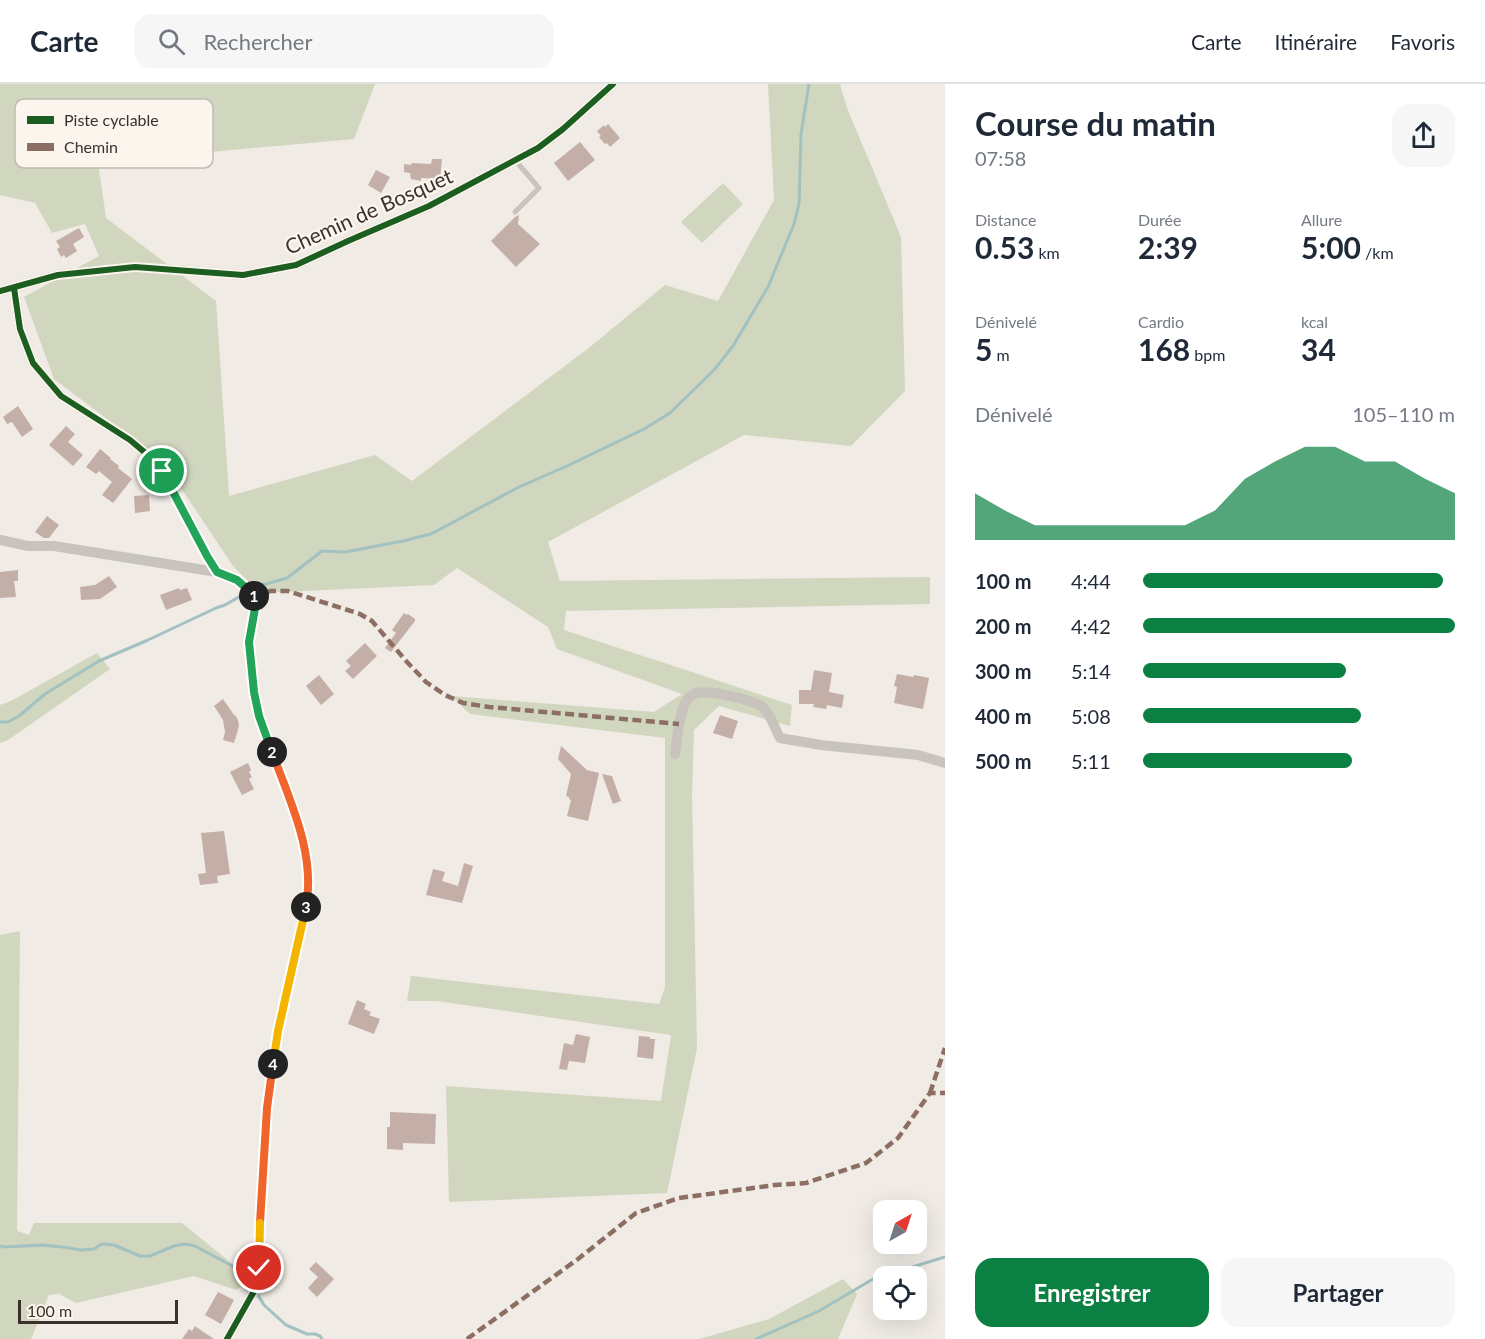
<!DOCTYPE html>
<html lang="fr">
<head>
<meta charset="utf-8">
<style>
	:root { --surface:#fff; --page:#f6f6f7; --text:#1f2937; --muted:#747a83; --line:#e0e1e3; --accent:#0b8043 }
	body { margin:0; font-family:Lato,sans-serif; background:var(--page); color:var(--text); height:100vh; display:flex; flex-direction:column; font-size:22px; white-space:nowrap }
	* { box-sizing:border-box; margin:0 }
	p { font-size:20px; color:var(--muted) }
	.icon { flex:none; width:33px; height:33px; fill:none; stroke:currentColor; stroke-width:2; stroke-linecap:round; stroke-linejoin:round }
	.map { position:relative; flex:1; overflow:hidden }
	.drawer { display:flex; flex-direction:column; background:var(--surface); width:540px }
	.drawer>* { flex:none }
	.needle { width:39px; rotate:39deg }
	.tools { position:absolute; left:873px; top:1116px; display:grid; gap:12px }
	.tools a { display:grid; place-items:center; width:54px; height:54px; border-radius:12px; background:var(--surface); box-shadow:0 6px 24px #0002; font-size:30px }
	.scale { position:absolute; left:18px; bottom:15px; width:160px; box-sizing:border-box; padding-left:6px; border:3px solid #3b302b; border-top:0; font-size:16px; line-height:21px; white-space:nowrap; color:#3b302b; -webkit-text-stroke:4px #fbf5ee; paint-order:stroke }
	.pin { position:absolute; display:grid; place-items:center; width:51px; height:51px; color:#fff; margin:-26px; border:3px solid #fff; border-radius:50%; box-shadow:0 2px 6px #0007 }
	.km { position:absolute; width:30px; height:30px; margin:-15px; border-radius:50%; background:#222; color:#fff; font-size:16px; line-height:30px; text-align:center }
	.round { display:grid; place-items:center; flex:none; width:63px; height:63px; border-radius:18px; background:var(--page) }
	.head { display:flex; align-items:center; justify-content:space-between; height:102px; padding:0 30px }
	h1 { font-size:33px; font-weight:700; line-height:45px }
	.stats { display:grid; grid-template-columns:repeat(3,1fr); gap:9px; height:102px; padding:6px 30px }
	.stats div { display:grid; align-content:center }
	.stats b { font-size:30px; font-weight:700 }
	.stats small { font-size:16px; font-weight:400 }
	.stats p { font-size:16px }
	.chart { height:168px; padding:12px 30px }
	.chart p { display:flex; justify-content:space-between }
	.chart svg { width:100%; height:108px; margin-top:6px; fill:var(--accent); opacity:.7 }
	.action { display:flex; gap:12px; margin-top:auto; padding:12px 30px }
	.action a { flex:1; height:69px; border-radius:18px; background:var(--accent); color:#fff; font-size:24px; font-weight:700; line-height:69px; text-align:center }
	.action a+a { background:var(--page); color:var(--text) }
	ul { padding:0 30px; list-style:none; font-size:20px }
	li { display:grid; grid-template-columns:96px 72px 1fr; align-items:center; height:45px }
	li i { height:15px; border-radius:8px; background:var(--accent) }
	header { display:flex; align-items:center; gap:36px; box-sizing:border-box; height:84px; padding:0 30px; background:var(--surface); border-bottom:2px solid var(--line) }
	header strong { font-size:28px }
	nav { display:flex; gap:33px; margin-inline-start:auto; font-size:21px }
	.search { width:420px; height:54px; background:var(--page); display:flex; align-items:center; gap:15px; box-sizing:border-box; padding:0 21px; border-radius:18px; color:var(--muted); font-size:22px }
	main { display:flex; flex:1; min-height:0 }
	.map>svg:first-child { display:block }
	.green { fill:#d1d6bf }
	.lines { fill:none; stroke-linecap:round; stroke-linejoin:round }
	.stream { stroke:#a1c2c1; stroke-width:3 }
	.building { fill:#c3afa7 }
	.service { stroke:#c9c3be; stroke-width:5 }
	.minor { stroke:#c9c3be; stroke-width:10 }
	.quiet { stroke:#8d6e63; stroke-width:4.5; stroke-dasharray:9 4.5; stroke-linecap:butt }
	.cycleway-casing { stroke:#fbf5ee; stroke-width:10 }
	.cycleway { stroke:#1b5e20; stroke-width:6 }
	.split-1-casing { stroke:#fff; stroke-width:12 }
	.split-2-casing { stroke:#fff; stroke-width:12 }
	.split-3-casing { stroke:#fff; stroke-width:12 }
	.split-4-casing { stroke:#fff; stroke-width:12 }
	.split-5-casing { stroke:#fff; stroke-width:12 }
	.split-6-casing { stroke:#fff; stroke-width:12 }
	.split-1 { stroke:#22a559; stroke-width:8 }
	.split-2 { stroke:#22a559; stroke-width:8 }
	.split-3 { stroke:#f0652b; stroke-width:8 }
	.split-4 { stroke:#f5b400; stroke-width:8 }
	.split-5 { stroke:#f0652b; stroke-width:8 }
	.split-6 { stroke:#f5b400; stroke-width:8 }
	.labels { text-anchor:middle; stroke-width:4.5; stroke-linejoin:round; paint-order:stroke }
	.street-label { font-size:21px; fill:#3b302b; stroke:#fbf5ee }
	.key { fill:#fbf5ee; stroke:#c1bab4; stroke-width:1.5 }
	.key-label { font-size:16px; fill:#3b302b }
</style>
</head>
<body>
<header>
<strong>Carte</strong>
<div class="search"><svg class="icon" aria-label="search" viewBox="0 0 24 24"><circle cx="10" cy="10" r="6"/><path d="M15 15l6 6"/></svg>Rechercher</div>
<nav><a>Carte</a><a>Itinéraire</a><a>Favoris</a></nav>
</header>
<main>
<div class="map">
<svg width="945" height="1255" viewBox="0 0 945 1255">
	<rect width="100%" height="100%" fill="#f0ebe5"/>
	<path class="green" d="M0 0H375L354 55 98 78 106 134 216 217 229 412 375 371 412 397 590 263 665 201 718 217 774 116 768 0H840L847 24 901 153 905 307 851 362 744 351 548 458 560 497 930 493V520L566 527 564 546 792 621 790 642 719 622 694 646 692 710 697 964 667 1109 449 1118 446 1002 661 1017 671 951 437 917H407L411 892 659 920 665 903V654L470 630 451 612 654 628 682 610 557 565 548 543 457 484 434 501 260 509 233 482 163 377 54 295 24 213 99 172 85 140 52 149 35 119 0 111Z
		M723 99 743 120 702 159 681 138Z
		M97 569 110 585 8 656 0 659V621L11 617Z
		M20 847 17 1147 29 1151 34 1139H182L251 1195 236 1206 194 1192 76 1219 59 1210 49 1211 31 1255H0V851Z
		M843 1195 857 1210 838 1255H699L769 1235Z"/>
	<g class="lines">
		<path class="stream" d="M255 501 266 500 287 494 322 467 345 468 403 457 431 450 519 403 567 382 644 345 670 329 714 286 733 262 768 203 794 140 799 120 801 50 809 0
			M0 638H8L19 632 45 610 99 577 148 556 216 524 225 521 244 510
			M0 1162 4 1163 42 1161 63 1163 81 1166 94 1165 102 1160 114 1161 140 1172H150L174 1162 185 1160 195 1162 236 1184 241 1190 242 1198 247 1205 258 1211 264 1221 286 1241 307 1250H315L320 1252 322 1255
			M756 1255 819 1227 873 1195 945 1173"/>
	</g>
	<path class="building" d="M608 40 620 54 610 63 607 59 605 60 599 53 601 52 597 47 604 41 605 43Z
		M580 58 595 76 568 97 554 79Z
		M432 75H442L440 95 421 94V97L411 95 410 89 404 88V80L411 81 412 79 431 80Z
		M376 86 390 93 381 109 368 101Z
		M519 131 518 140 540 160 516 183 491 157 515 133Z
		M79 144 84 153 73 160 77 167 66 174 64 171 61 173 57 165 60 163 56 157Z
		M18 322 33 345 22 353 12 338 7 340 3 333Z
		M66 342 75 350 68 358 83 371 73 382 49 361Z
		M100 365 111 374 110 375 119 382 118 384 132 395 113 419 102 411 112 398 99 387 96 390 86 383Z
		M149 411 150 427 135 429 134 412Z
		M47 432 59 441 49 454H44L35 448Z
		M18 486V497H14L16 513 0 514V488Z
		M109 492 117 503 100 515 81 516 80 503 95 501Z
		M179 504 180 506 187 504 192 516 166 526 160 511Z
		M404 529 407 531 408 530 415 535V537L391 568 385 564 396 549 392 546Z
		M365 559 377 572 353 595 345 587 351 582 346 577Z
		M814 586 832 589 829 608 844 611 842 624 827 621 826 625 813 623 814 620H799V606H811Z
		M897 590 913 593 914 591 929 594 923 625 894 619 897 603 894 602Z
		M319 591 334 610 321 621 306 602Z
		M223 615 234 631H235L238 636 239 642 234 659 223 656 225 648 223 636 214 622Z
		M720 631 738 637 732 655 713 649Z
		M561 662 587 686 599 689 588 737 567 732 571 716 569 715V713L566 712 571 690 558 675Z
		M248 679 251 686 249 688 252 693 249 695 254 705 242 711 230 688Z
		M602 690 612 692 621 717 613 720Z
		M224 747 230 790 217 792 218 799 200 801 198 790 206 789 201 749Z
		M464 779 473 782 462 819 426 811 433 785 445 788 442 797 458 802Z
		M357 916 366 920 364 925 371 928 369 931 380 935 374 950 348 940Z
		M576 950 590 953 585 979 569 977 567 986 559 985 564 959 573 961Z
		M639 952 650 953V955H655L653 975 637 973Z
		M390 1028 436 1030 435 1060 403 1059V1066L387 1065V1043H390Z
		M316 1178 334 1195 317 1213 308 1204 318 1193 309 1185Z
		M218 1208 234 1216 221 1240 205 1231Z
		M195 1242 202 1247 214 1255H182L189 1245 192 1247Z"/>
	<g class="lines">
		<path class="service" d="M515 128 539 104 515 76"/>
		<path class="minor" d="M14 204 20 245 33 279 61 312 130 356 149 372 162 387 207 472 217 488 237 496 253 509 256 519 249 558 254 608 259 632 301 748 307 779 309 808 302 844 278 947 267 1024 257 1202 227 1255
			M0 207 58 191 135 183 243 191 296 181 348 157 429 122 538 64 563 45 613 0
			M0 456 28 462H54L217 488
			M675 670C677 656 679 627 687 616 689 613 691 611 694 610 705 604 751 616 761 622 770 628 775 645 780 654L821 661 918 671 945 679"/>
		<path class="quiet" d="M255 514 270 507H288L360 530 372 537 407 578 426 598 445 611 463 619 489 623 679 640
			M930 1009 945 964
			M467 1255 578 1175 636 1129 679 1114 775 1101 806 1099 866 1079 898 1054 930 1009H945"/>
		<g class="cycleway-casing">
			<path id="cycleway" d="M14 204 20 245 33 279 61 312 130 356 149 372 162 387 207 472 217 488 237 496 253 509 256 519 249 558 254 608 259 632 301 748 307 779 309 808 302 844 278 947 267 1024 257 1202 227 1255
				M0 207 58 191 135 183 243 191 296 181 348 157 429 122 538 64 563 45 613 0"/>
		</g>
		<use href="#cycleway" class="cycleway"/>
	</g>
	<g class="lines">
		<g class="split-1-casing">
			<path id="split-1" d="M162 387 207 472 217 488 237 496 253 510 254 512"/>
		</g>
		<g class="split-2-casing">
			<path id="split-2" d="M254 512 256 519 249 558 254 608 259 632 272 668"/>
		</g>
		<g class="split-3-casing">
			<path id="split-3" d="M272 668C290 717 316 770 306 823"/>
		</g>
		<g class="split-4-casing">
			<path id="split-4" d="M273 980 278 947 306 823"/>
		</g>
		<g class="split-5-casing">
			<path id="split-5" d="M260 1139 267 1024 273 980"/>
		</g>
		<g class="split-6-casing">
			<path id="split-6" d="M259 1184 260 1139"/>
		</g>
		<use href="#split-1" class="split-1"/>
		<use href="#split-2" class="split-2"/>
		<use href="#split-3" class="split-3"/>
		<use href="#split-4" class="split-4"/>
		<use href="#split-5" class="split-5"/>
		<use href="#split-6" class="split-6"/>
	</g>
	<g class="labels">
		<g class="street-label">
			<text transform="translate(369 128) rotate(-24)" y="7">Chemin de Bosquet</text>
		</g>
	</g>
	<rect x="15" y="15" width="198" height="69" rx="9" class="key"/>
	<rect x="27" y="32" width="27" height="8" fill="#1b5e20"/>
	<rect x="27" y="59" width="27" height="8" fill="#8d6e63"/>
	<g class="key-label">
		<text x="64" y="42">Piste cyclable</text>
		<text x="64" y="69">Chemin</text>
	</g>
</svg>
<div class="tools">
<a><svg class="needle" viewBox="-14 -14 28 28"><path d="M0-13l5 13h-10z" fill="#e53935"/><path d="M0 13l5-13h-10z" fill="#747a83"/></svg></a>
<a><svg class="icon" aria-label="locate" viewBox="0 0 24 24"><circle cx="12" cy="12" r="6"/><path d="M12 2v4M12 18v4M2 12h4M18 12h4"/></svg></a>
</div>
<div class="scale">100 m</div>
<div class="pin" style="left:162px;top:387px;background:#1e9e55"><svg class="icon" aria-label="arrive" viewBox="0 0 24 24"><path d="M6 21V4h12l-3 4 3 4H6"/></svg></div>
<div class="pin" style="left:259px;top:1184px;background:#d93025"><svg class="icon" aria-label="check" viewBox="0 0 24 24"><path d="M5 12l5 5 9-10"/></svg></div>
<b class="km" style="left:254px;top:512px">1</b>
<b class="km" style="left:272px;top:668px">2</b>
<b class="km" style="left:306px;top:823px">3</b>
<b class="km" style="left:273px;top:980px">4</b>
</div>
<section class="drawer">
<div class="head"><div><h1>Course du matin</h1><p>07:58</p></div><a class="round"><svg class="icon" aria-label="share" viewBox="0 0 24 24"><path d="M12 15V3M7 8l5-5 5 5M5 13v7h14v-7"/></svg></a></div>
<div class="stats">
<div><p>Distance</p><b>0.53<small> km</small></b></div>
<div><p>Durée</p><b>2:39</b></div>
<div><p>Allure</p><b>5:00<small> /km</small></b></div>
</div>
<div class="stats">
<div><p>Dénivelé</p><b>5<small> m</small></b></div>
<div><p>Cardio</p><b>168<small> bpm</small></b></div>
<div><p>kcal</p><b>34</b></div>
</div>
<div class="chart"><p><span>Dénivelé</span>105–110 m</p>
<svg viewBox="0 0 160 44" preserveAspectRatio="none"><path d="M0 44V25L10 32L20 38L30 38L40 38L50 38L60 38L70 38L80 32L90 19L100 12L110 6L120 6L130 12L140 12L150 19L160 25V44z"/></svg>
</div>
<ul>
<li><b>100 m</b>4:44<i style="width:96%"></i></li>
<li><b>200 m</b>4:42<i style="width:100%"></i></li>
<li><b>300 m</b>5:14<i style="width:65%"></i></li>
<li><b>400 m</b>5:08<i style="width:70%"></i></li>
<li><b>500 m</b>5:11<i style="width:67%"></i></li>
</ul>
<div class="action"><a>Enregistrer</a><a>Partager</a></div>
</section>
</main>
</body>
</html>
